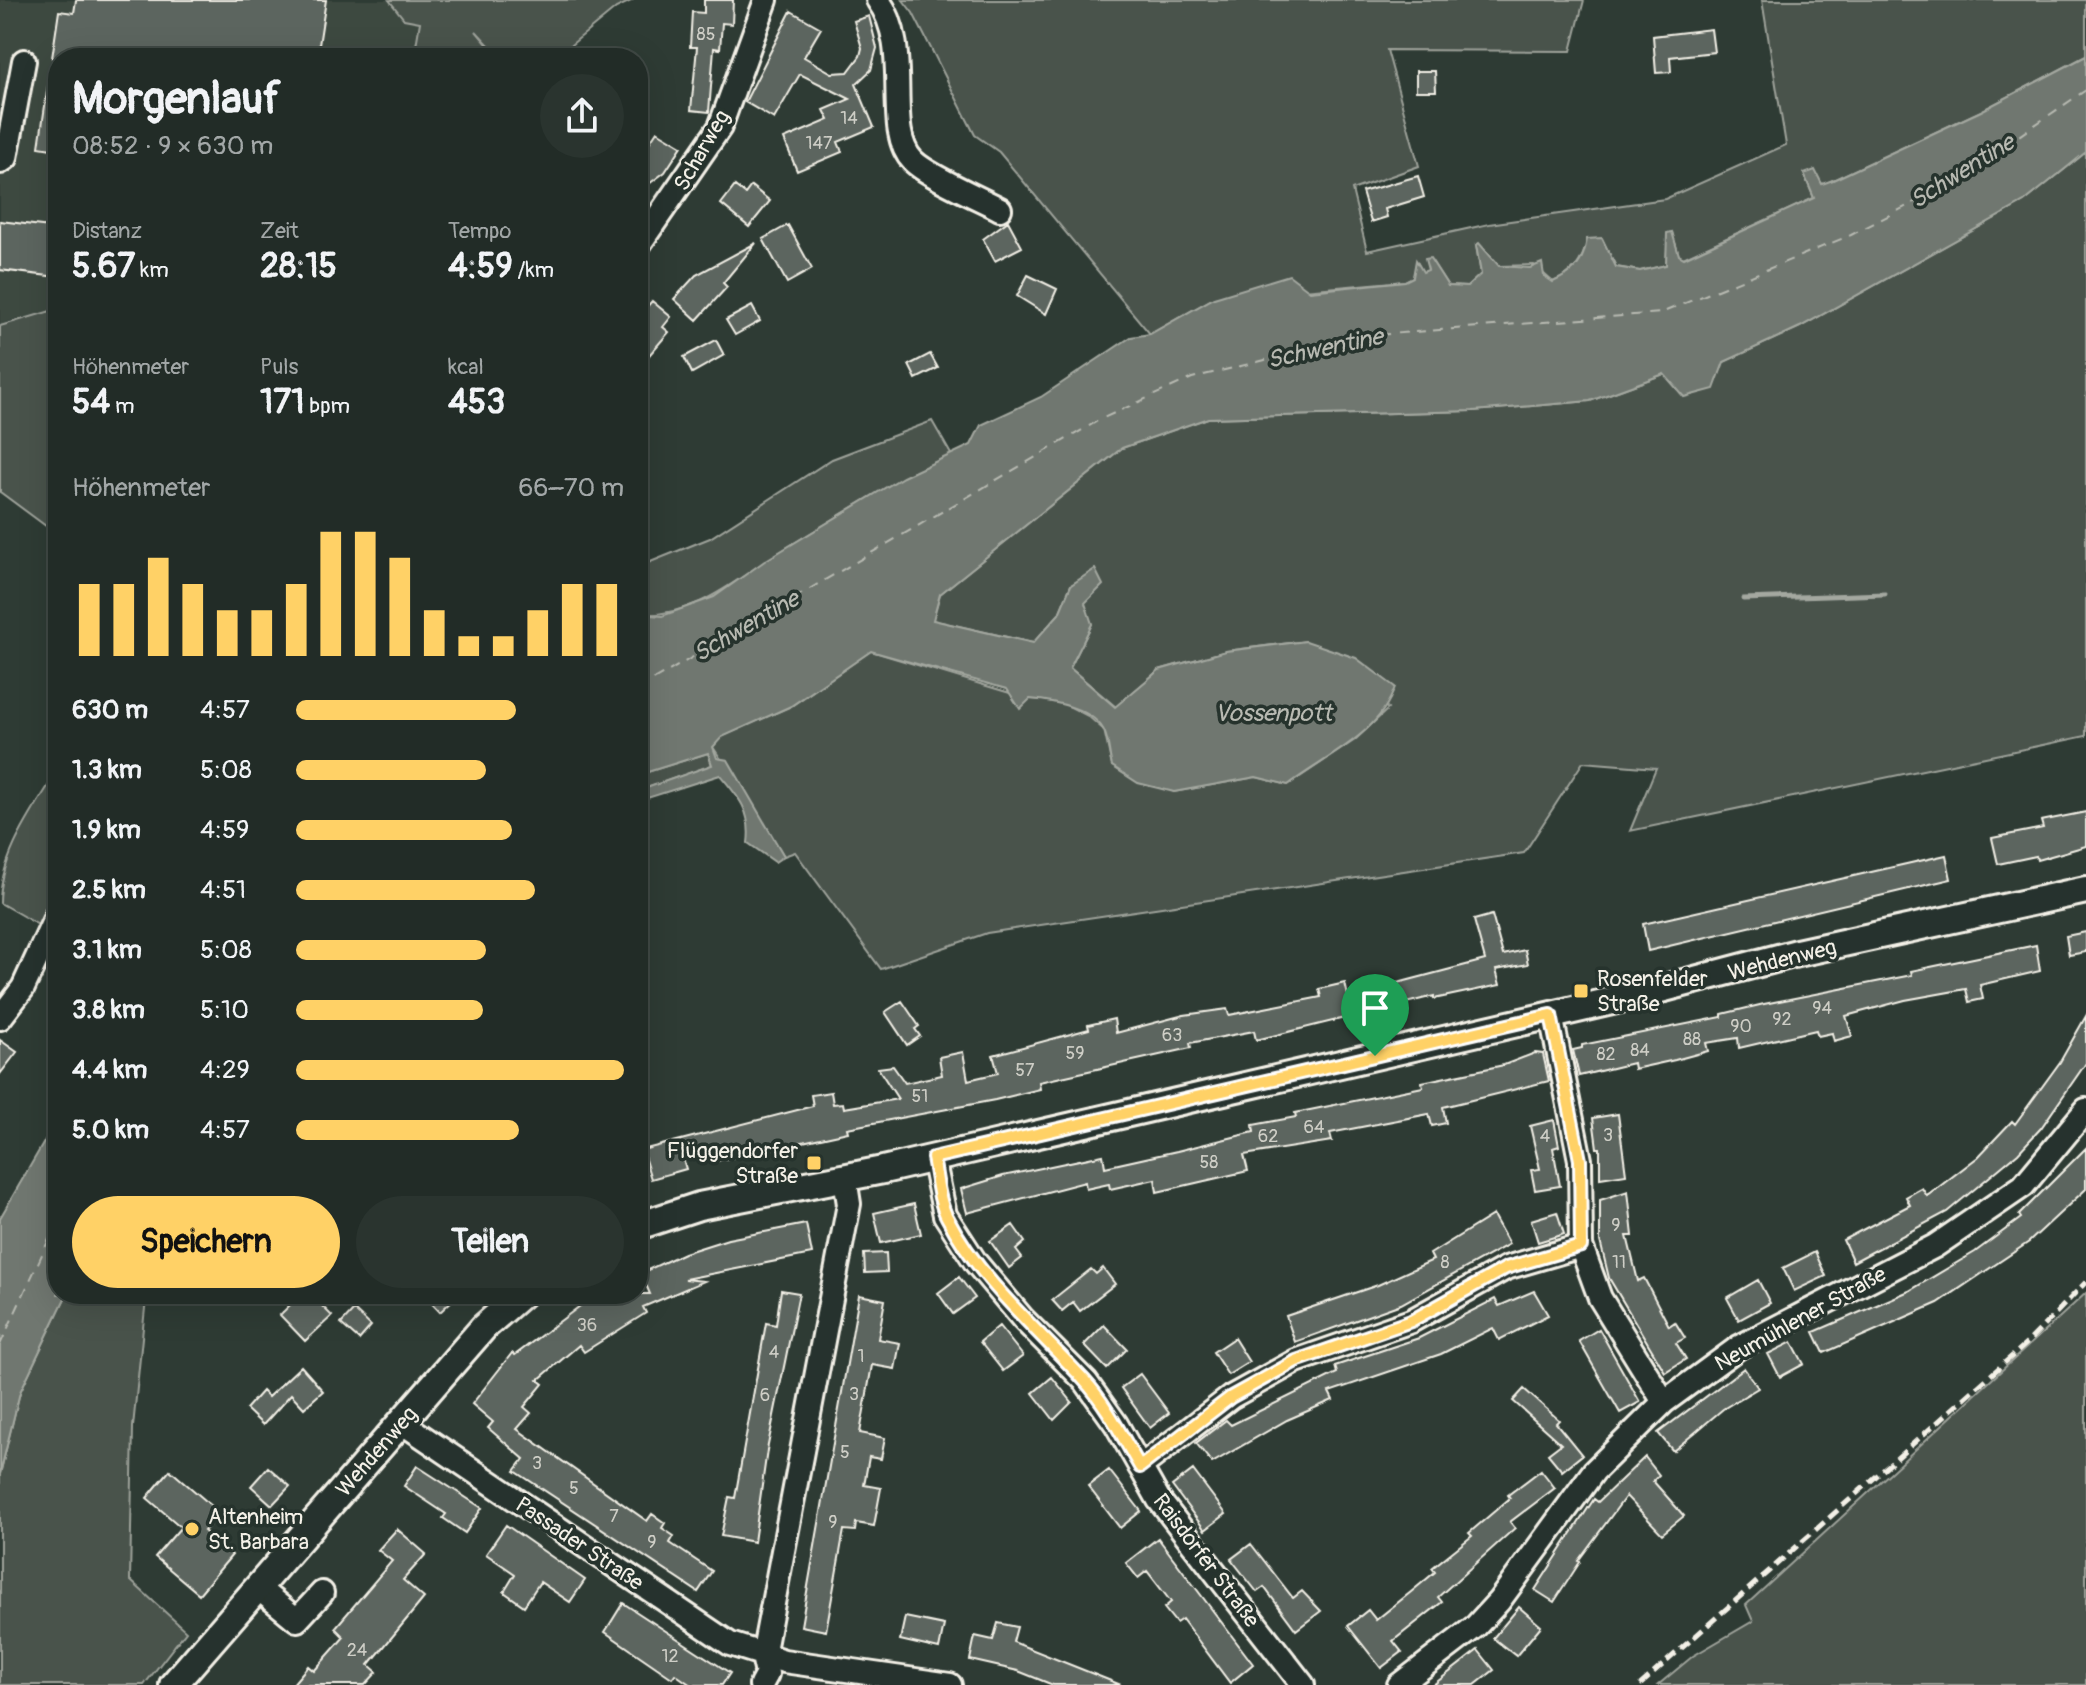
<!DOCTYPE html>
<html lang="de">
<head>
<meta charset="utf-8">
<style>
	:root { --surface:#222c27; --page:#2a342f; --text:#f1f3f6; --muted:#a2a7a7; --line:#3f4844; --accent:#ffd166 }
	body { margin:0; font-family:Pangolin,sans-serif; background:var(--page); color:var(--text); height:100vh; display:flex; flex-direction:column; font-size:30px; white-space:nowrap }
	* { box-sizing:border-box; margin:0 }
	p { font-size:26px; color:var(--muted) }
	.icon { flex:none; width:44px; height:44px; fill:none; stroke:currentColor; stroke-width:2; stroke-linecap:round; stroke-linejoin:round }
	.map { position:relative; flex:1; overflow:hidden }
	.details { position:absolute; left:48px; top:48px; width:600px; height:1256px; display:flex; flex-direction:column; background:var(--surface); border-radius:32px; box-shadow:0 8px 32px #0002,0 0 0 2px var(--line) }
	.details>* { flex:none }
	.pin { position:absolute; display:grid; place-items:center; width:68px; height:68px; color:#fff; margin:-82px -34px; border-radius:50% 50% 50% 0; rotate:-45deg; box-shadow:0 0 8px #0007 }
	.pin .icon { rotate:45deg }
	.round { display:grid; place-items:center; flex:none; width:84px; height:84px; border-radius:42px; background:var(--page) }
	.headline { display:flex; align-items:center; justify-content:space-between; height:136px; padding:0 24px }
	h1 { font-size:44px; font-weight:800; line-height:60px }
	.figures { display:grid; grid-template-columns:repeat(3,1fr); gap:12px; height:136px; padding:8px 24px }
	.figures div { display:grid; align-content:center }
	.figures b { font-size:34px; font-weight:800 }
	.figures small { font-size:22px; font-weight:400 }
	.figures p { font-size:22px }
	.chart { height:224px; padding:16px 24px }
	.chart p { display:flex; justify-content:space-between }
	.chart svg { width:100%; height:144px; margin-top:8px; stroke:var(--accent); stroke-width:6 }
	.button { display:flex; gap:16px; margin-top:auto; padding:16px 24px }
	.button a { flex:1; height:92px; border-radius:48px; background:var(--accent); color:#111; font-size:32px; font-weight:800; line-height:92px; text-align:center }
	.button a+a { background:var(--page); color:var(--text) }
	ul { padding:0 24px; list-style:none; font-size:26px }
	li { display:grid; grid-template-columns:128px 96px 1fr; align-items:center; height:60px }
	li i { height:20px; border-radius:10px; background:var(--accent) }
	.map>svg:first-child { display:block }
	.built { fill:#3c4841 }
	.green { fill:#48524c; stroke:#9ea29a; stroke-width:2 }
	.water { fill:#6f7770; stroke:#a4a8a0; stroke-width:2 }
	.lines { fill:none; stroke-linecap:round; stroke-linejoin:round }
	.stream { stroke:#a4a8a0; stroke-width:5 }
	.ferry { stroke:#b8bab2; stroke-width:2; stroke-dasharray:10 8; stroke-linecap:butt }
	.building { fill:#5c655e; stroke:#f4f1e8; stroke-width:2 }
	.minor-casing { stroke:#f4f1e8; stroke-width:28 }
	.major-casing { stroke:#f4f1e8; stroke-width:32 }
	.minor { stroke:#26332d; stroke-width:22 }
	.major { stroke:#26332d; stroke-width:26 }
	.rail { stroke:#f4f1e8; stroke-width:5; stroke-dasharray:12 6; stroke-linecap:butt }
	.route-casing { stroke:#fff; stroke-width:16 }
	.route { stroke:#ffd166; stroke-width:10 }
	.poi-dot { fill:#ffd166; stroke:#26332d; stroke-width:3 }
	.labels { text-anchor:middle; stroke-width:7; stroke-linejoin:round; paint-order:stroke }
	.number-label { font-size:18px; fill:#cecec6 }
	.street-label { font-size:22px; fill:#f4f1e8; stroke:#26332d }
	.poi-label { font-size:22px; fill:#f4f1e8; stroke:#26332d; text-anchor:start }
	.water-label { font-size:24px; font-style:italic; fill:#b8bab2; stroke:#26332d }
</style>
</head>
<body>
<div class="map">
<svg width="2086" height="1685" viewBox="0 0 2086 1685">
	<rect width="100%" height="100%" fill="#2e3b34"/>
	<filter id="ink" filterUnits="userSpaceOnUse"><feTurbulence type="fractalNoise" baseFrequency=".0125" numOctaves="2"/><feDisplacementMap in="SourceGraphic" scale="16" xChannelSelector="R" yChannelSelector="G"/><feConvolveMatrix kernelMatrix="1 2 1 2 8 2 1 2 1" color-interpolation-filters="sRGB"/></filter>
	<g filter="url(#ink)">
		<path class="built" d="M0 0H389L404 19 420 22 414 58H58V312L15 319 0 326Z"/>
		<path class="green" d="M389 0H633L616 8 555 58H501L476 31 499 58H414L420 22 404 19Z
			M903 0H1584L1571 51 1387 50 1419 166 1352 190 1367 251 1489 224 1665 199 1786 145 1762 0H2086V56L1981 111 1833 180 1822 185 1804 174 1814 198 1683 258 1679 256 1672 232 1668 233 1666 265 1640 271 1616 267 1602 239H1588C1582 262 1576 271 1553 282L1534 265 1499 266 1476 246 1481 274 1467 287 1448 286 1432 261 1429 271 1422 272 1417 262 1413 277 1405 281 1214 298 1150 334 999 152 975 135 913 13Z
			M2086 152V736L1630 831 1656 768 1583 762 1524 853 987 933 881 969 795 852 784 856 713 747 721 737 791 706 871 651 1030 699 1059 701 1088 716 1104 730 1112 766 1174 792 1256 777 1288 785 1355 740 1388 709 1306 641 1226 651 1159 670 1116 707 1070 668 1092 624 1071 585 1059 614 1033 643 932 620 940 594 1122 448 1208 418 1473 411 1590 401 1664 374 1724 362 1800 327 2024 202Z
			M54 310 58 312V535L0 492V326Z
			M932 421 952 456C895 480 844 513 791 545 742 574 698 619 638 614V567L710 538 832 459Z
			M708 753 712 765 638 791V775Z
			M58 770V887L42 927 0 903C0 854 34 810 58 770Z
			M2086 1293V1685H1658L1693 1656 1753 1621 1746 1605Z
			M67 1294H151L145 1308 133 1427 130 1580 186 1631 144 1685H0V1474L20 1392Z"/>
		<path class="water" d="M2086 56V152L2024 202 1800 327 1724 362 1714 389 1684 397 1664 374 1590 401 1473 411 1208 418 1122 448 940 594 933 620 1033 643 1059 614 1071 585 1095 569 1103 585 1085 603 1092 624 1070 668 1115 707 1159 670 1226 651 1306 641 1356 658 1395 687C1379 735 1326 756 1288 785L1256 777 1174 792 1138 783 1112 766C1109 755 1109 743 1105 733 1095 708 1053 701 1030 699L1020 709 1007 689 871 651 791 706 722 737 713 747 717 758 728 760 784 856 775 862 748 843C752 812 739 797 720 775L638 801V791L712 765 708 753 638 775V614L662 616 714 597 766 560 903 477 971 445 981 425 1041 397 1131 337 1150 334 1214 298 1289 275 1310 291 1405 281 1413 277 1416 260 1423 272 1428 270 1425 259 1430 258 1448 286 1467 287 1481 274 1476 245 1479 243 1499 266 1530 268 1542 263 1544 276 1553 282C1576 272 1583 263 1587 239L1602 238 1616 267 1640 271 1666 265 1667 233 1672 232 1679 255 1684 258 1814 198 1804 174 1815 170 1822 184 1833 180 1981 111Z
			M58 1118V1294H67L20 1392 0 1474V1218Z"/>
		<g class="lines">
			<path class="stream" d="M1743 599 1885 594"/>
			<path class="ferry" d="M638 689 1101 419 1192 378 1363 336 1661 313 1851 235 1944 187 2086 90
				M0 1345 58 1220"/>
		</g>
		<path class="building" d="M76 0H326L317 58H52L59 11 74 13Z
			M704 0H733L732 24 722 23 720 49 714 48 709 112 691 110 697 47H690L692 12 704 13Z
			M791 11 821 28 804 57 832 73 848 72 860 56 862 48 854 21 869 16 877 48 871 70 856 84 874 127 838 142 842 152 797 171 784 139 829 120 824 110 850 99 800 74 774 119 745 102Z
			M1711 29 1714 52 1670 57 1671 72 1656 73 1653 36Z
			M1416 71H1435L1436 91H1416Z
			M49 78 58 79V150L39 147Z
			M657 131 682 146 665 172 638 192V160Z
			M1418 176 1424 197 1385 209 1387 217 1371 222 1362 192Z
			M735 186 745 194 751 186 770 201 749 227 721 204Z
			M0 221 58 228V277L0 270Z
			M1008 221 1022 247 995 261 983 239Z
			M788 225 812 269 787 283 763 239Z
			M756 243 723 283 727 287 697 320 674 299 696 275Z
			M1028 275 1057 289 1046 314 1017 296Z
			M652 301 671 317 663 327 669 332 638 368V304L644 310Z
			M752 306 760 321 735 335 726 320Z
			M716 340 724 355 692 373 684 357Z
			M930 354 938 368 916 379 909 365Z
			M2086 812V846L2037 860 2036 856 1998 864 1992 838 2043 828 2041 821Z
			M1946 855 1951 879 1648 951 1643 924Z
			M1492 915 1503 955 1525 950 1528 964 1496 970 1500 985 1434 999V996L1256 1040 1254 1031 1190 1043 1191 1048 1039 1082 1040 1089 995 1100 847 1128 848 1132 716 1161 714 1152 683 1159 686 1169 651 1179 642 1150 813 1106 811 1095 831 1092 833 1104 843 1103 844 1108 898 1099 878 1068 893 1066 905 1083 942 1075 939 1057 963 1052 968 1080 998 1073 993 1055 1089 1029 1088 1025 1114 1019 1116 1033 1184 1015 1227 1009 1229 1015 1321 997 1319 989 1345 983 1348 996 1485 960 1474 920Z
			M2086 932V952L2069 955 2066 936Z
			M2036 945 2040 971 1980 985 1983 999 1969 1002 1966 989 1905 1000 1846 1016 1852 1036 1834 1041 1832 1033 1818 1036 1816 1030 1739 1048 1738 1038 1706 1043 1708 1051 1675 1060 1634 1069 1633 1063 1579 1076 1573 1050 1582 1048V1045L1722 1017V1014L1764 1004 1912 975 1911 971Z
			M902 1001 919 1026 915 1029 920 1036 907 1045 885 1012Z
			M2086 1016V1063L2041 1128 2018 1153 1947 1212 1853 1262 1843 1240 1910 1205 1906 1197 1922 1188 1927 1196 1978 1157 2012 1121 2015 1124 2060 1062Z
			M0 1040 17 1052 0 1074Z
			M1535 1053 1543 1054 1549 1081 1443 1107 1446 1123 1432 1126 1429 1114 1330 1133 1332 1141 1244 1155 1248 1171 1157 1192 1155 1179 1110 1189 1109 1184 1086 1189 1085 1182 967 1213 961 1189 1003 1176 1103 1155 1105 1167 1177 1151 1254 1132 1253 1125 1296 1117 1295 1113 1423 1087 1422 1082 1504 1065Z
			M1618 1114 1626 1174 1600 1178V1148H1597L1593 1118Z
			M1554 1120 1559 1146 1553 1148 1560 1186 1535 1190 1531 1170 1540 1169 1530 1126Z
			M2086 1148V1189L2029 1242 1938 1303 1824 1353 1814 1332 1909 1291 1975 1252 2021 1218 2019 1215Z
			M1628 1191 1633 1236H1627L1638 1281 1644 1278 1669 1326 1675 1322 1685 1338 1676 1343 1686 1359 1665 1372 1609 1278 1600 1241V1200Z
			M914 1204 921 1234 881 1243 874 1213Z
			M1557 1212 1564 1234 1538 1242 1531 1220Z
			M1493 1215 1509 1244 1401 1304 1295 1342 1286 1316 1378 1285 1433 1260 1430 1254Z
			M806 1224 812 1254 685 1279 704 1281 643 1307 646 1313 584 1352 579 1345 538 1380 543 1384 524 1407 531 1413 517 1429 647 1521 652 1514 665 1523 662 1528 674 1536 670 1543 712 1571 698 1592 515 1471 524 1459 488 1428 493 1422 472 1404 512 1353 515 1355 596 1294H650L641 1273 684 1253 728 1239Z
			M1013 1225 1025 1242 1016 1250 1022 1258 1009 1268 990 1241Z
			M1815 1252 1826 1276 1794 1291 1783 1268Z
			M886 1253 887 1272 865 1273 864 1254Z
			M1103 1268 1115 1284 1080 1311 1073 1302 1062 1311 1052 1300 1091 1269 1096 1274Z
			M959 1277 975 1298 953 1314 938 1293Z
			M1758 1280 1770 1303 1739 1320 1727 1298Z
			M781 1290 799 1293 767 1450 754 1542 721 1536 729 1497 735 1498 766 1323 776 1325Z
			M1534 1291 1548 1315 1499 1340 1493 1328 1441 1354 1329 1392 1333 1400 1287 1420 1212 1463 1196 1443 1226 1420 1231 1425 1337 1373 1335 1366 1419 1338 1495 1299 1499 1306Z
			M301 1294H310L332 1316 305 1341 280 1315Z
			M423 1294H459L440 1312Z
			M859 1295 885 1300 878 1339 900 1343 895 1369 872 1365 860 1433 885 1438 881 1459 869 1457 864 1485 881 1488 874 1526 856 1523 855 1531 844 1530 826 1631 801 1626Z
			M354 1310 371 1326 359 1340 341 1324Z
			M1104 1325 1127 1349 1107 1369 1084 1345Z
			M999 1326 1023 1356 1003 1371 980 1342Z
			M1599 1329 1640 1402 1620 1413 1579 1341Z
			M1234 1338 1249 1362 1228 1375 1213 1352Z
			M1792 1342 1804 1364 1780 1377 1768 1354Z
			M301 1366 323 1391 304 1408 291 1394 263 1425 246 1409 262 1391 268 1397Z
			M1744 1368 1758 1388 1723 1409 1673 1451 1658 1433Z
			M1140 1374 1169 1413 1150 1428 1121 1388Z
			M1052 1377 1072 1402 1054 1420 1033 1393Z
			M1524 1389 1559 1420 1556 1423 1582 1455 1562 1471 1548 1454 1561 1444 1513 1401Z
			M1645 1457 1659 1475 1653 1481 1684 1516 1662 1534 1626 1496 1578 1561 1580 1562 1554 1602 1535 1590 1594 1499 1598 1502Z
			M417 1466 482 1508 465 1533 443 1518 446 1514 404 1486Z
			M268 1467 290 1486 272 1505 251 1486Z
			M170 1470 220 1513 204 1531 232 1555 199 1594 155 1557 181 1527 147 1498Z
			M1109 1470 1141 1511 1120 1528 1088 1486Z
			M1193 1470 1226 1514 1205 1530 1172 1486Z
			M1541 1470 1555 1488 1510 1522 1515 1528 1438 1597 1442 1602 1393 1641 1402 1652 1381 1668 1348 1626 1368 1610 1376 1620 1411 1592 1435 1572 1432 1568 1472 1536 1469 1533 1510 1498 1508 1495Z
			M506 1525 585 1580 570 1602 540 1582 524 1606 504 1592 515 1574 486 1554Z
			M397 1529 426 1554 403 1580 424 1598 369 1665 377 1672 365 1685H292L308 1666 314 1671 344 1637 335 1628 392 1561 378 1550Z
			M1158 1538 1253 1664 1230 1683 1182 1619 1176 1623 1164 1608 1171 1602 1147 1571 1138 1578 1126 1563Z
			M1251 1544 1293 1598 1302 1591 1321 1611 1296 1630 1264 1587 1257 1592 1231 1559Z
			M623 1603 730 1673 722 1685H691L675 1674 672 1678 605 1632Z
			M1519 1607 1541 1626 1516 1656 1493 1638Z
			M905 1617 944 1625 939 1649 900 1640Z
			M998 1623 1017 1627 1013 1642 1121 1685H1053L1018 1671 970 1660 975 1636 993 1640Z
			M1478 1650 1494 1670 1475 1685H1433Z"/>
		<g class="lines">
			<g class="minor-casing">
				<path id="minor" d="M878 0C914 49 882 130 913 161 928 176 979 198 1000 209
					M0 162 6 158 24 61
					M638 246 720 127 766 0
					M1551 1015 1580 1160 1581 1246 1600 1298 1664 1402
					M0 1018 23 988 58 912
					M933 1158 945 1215 976 1263 1023 1319 1086 1382 1116 1424 1159 1500 1303 1685
					M401 1422 730 1644 784 1661 950 1685
					M1140 1467 1231 1397 1296 1361 1411 1321 1506 1268 1581 1246
					M258 1588 297 1620 322 1593
					M761 1685 767 1674 763 1656 849 1204 845 1178
					M1399 1685 1476 1626 1499 1601 1594 1471 1664 1402 1739 1347 1935 1246 2023 1186 2086 1110"/>
			</g>
			<g class="major-casing">
				<path id="major" d="M638 1226 699 1206 883 1170 1638 995 1797 953 2086 890
					M173 1685 484 1327 522 1294"/>
			</g>
			<use href="#minor" class="minor"/>
			<use href="#major" class="major"/>
			<path class="rail" d="M1640 1685 2027 1343 2086 1282"/>
		</g>
	</g>
	<g class="lines" filter="url(#ink)">
		<g class="route-casing">
			<path id="route" d="M1551 1015 1580 1160 1581 1246 1506 1268 1411 1321 1296 1361 1231 1397 1140 1467C1123 1438 1107 1405 1084 1380 1036 1328 980 1281 947 1217 938 1201 937 1176 933 1158Z"/>
		</g>
		<use href="#route" class="route"/>
	</g>
	<g class="poi-dot">
		<rect x="1573" y="983" width="16" height="16" rx="4"/>
		<rect x="806" y="1155" width="16" height="16" rx="4"/>
		<circle cx="192" cy="1529" r="8"/>
	</g>
	<g class="labels">
		<g class="number-label">
			<text x="706" y="40">85</text>
			<text x="849" y="124">14</text>
			<text x="819" y="149">147</text>
			<text x="1822" y="1014">94</text>
			<text x="1782" y="1025">92</text>
			<text x="1741" y="1032">90</text>
			<text x="1172" y="1041">63</text>
			<text x="1692" y="1045">88</text>
			<text x="1640" y="1056">84</text>
			<text x="1075" y="1059">59</text>
			<text x="1606" y="1060">82</text>
			<text x="1025" y="1076">57</text>
			<text x="920" y="1102">51</text>
			<text x="1314" y="1133">64</text>
			<text x="1608" y="1141">3</text>
			<text x="1268" y="1142">62</text>
			<text x="1545" y="1142">4</text>
			<text x="1209" y="1168">58</text>
			<text x="1616" y="1231">9</text>
			<text x="1445" y="1268">8</text>
			<text x="1619" y="1268">11</text>
			<text x="587" y="1331">36</text>
			<text x="774" y="1358">4</text>
			<text x="861" y="1362">1</text>
			<text x="854" y="1400">3</text>
			<text x="765" y="1401">6</text>
			<text x="845" y="1458">5</text>
			<text x="537" y="1469">3</text>
			<text x="574" y="1494">5</text>
			<text x="614" y="1522">7</text>
			<text x="833" y="1528">9</text>
			<text x="652" y="1548">9</text>
			<text x="357" y="1656">24</text>
			<text x="670" y="1662">12</text>
		</g>
		<g class="street-label">
			<text transform="translate(701 150) rotate(-60)" y="8">Scharweg</text>
			<text transform="translate(1782 959) rotate(-14)" y="8">Wehdenweg</text>
			<text transform="translate(1800 1318) rotate(-29)" y="8">Neumühlener Straße</text>
			<text transform="translate(376 1451) rotate(-49)" y="8">Wehdenweg</text>
			<text transform="translate(580 1543) rotate(34)" y="8">Passader Straße</text>
			<text transform="translate(1207 1560) rotate(53)" y="8">Raisdorfer Straße</text>
		</g>
		<g class="poi-label">
			<text x="1597" y="986">Rosenfelder<tspan x="1597" dy="25">Straße</tspan></text>
			<text x="798" y="1158" text-anchor="end">Flüggendorfer<tspan x="798" dy="25">Straße</tspan></text>
			<text x="208" y="1524">Altenheim<tspan x="208" dy="25">St. Barbara</tspan></text>
		</g>
		<g class="water-label">
			<text transform="translate(1962 171) rotate(-32)" y="8">Schwentine</text>
			<text transform="translate(1325 348) rotate(-12)" y="8">Schwentine</text>
			<text transform="translate(746 626) rotate(-30)" y="8">Schwentine</text>
			<text x="1273" y="721">Vossenpott</text>
		</g>
	</g>
</svg>
<div class="pin" style="left:1375px;top:1056px;background:#1e9e55"><svg class="icon" aria-label="arrive" viewBox="0 0 24 24"><path d="M6 21V4h12l-3 4 3 4H6"/></svg></div>
<section class="details">
<div class="headline"><div><h1>Morgenlauf</h1><p>08:52 · 9 × 630 m</p></div><a class="round"><svg class="icon" aria-label="share" viewBox="0 0 24 24"><path d="M12 15V3M7 8l5-5 5 5M5 13v7h14v-7"/></svg></a></div>
<div class="figures">
<div><p>Distanz</p><b>5.67<small> km</small></b></div>
<div><p>Zeit</p><b>28:15</b></div>
<div><p>Tempo</p><b>4:59<small> /km</small></b></div>
</div>
<div class="figures">
<div><p>Höhenmeter</p><b>54<small> m</small></b></div>
<div><p>Puls</p><b>171<small> bpm</small></b></div>
<div><p>kcal</p><b>453</b></div>
</div>
<div class="chart"><p><span>Höhenmeter</span>66–70 m</p>
<svg viewBox="0 0 160 44" preserveAspectRatio="none"><path d="M5 44V22M15 44V22M25 44V14M35 44V22M45 44V30M55 44V30M65 44V22M75 44V6M85 44V6M95 44V14M105 44V30M115 44V38M125 44V38M135 44V30M145 44V22M155 44V22"/></svg>
</div>
<ul>
<li><b>630 m</b>4:57<i style="width:67%"></i></li>
<li><b>1.3 km</b>5:08<i style="width:58%"></i></li>
<li><b>1.9 km</b>4:59<i style="width:66%"></i></li>
<li><b>2.5 km</b>4:51<i style="width:73%"></i></li>
<li><b>3.1 km</b>5:08<i style="width:58%"></i></li>
<li><b>3.8 km</b>5:10<i style="width:57%"></i></li>
<li><b>4.4 km</b>4:29<i style="width:100%"></i></li>
<li><b>5.0 km</b>4:57<i style="width:68%"></i></li>
</ul>
<div class="button"><a>Speichern</a><a>Teilen</a></div>
</section>
</div>
</body>
</html>
